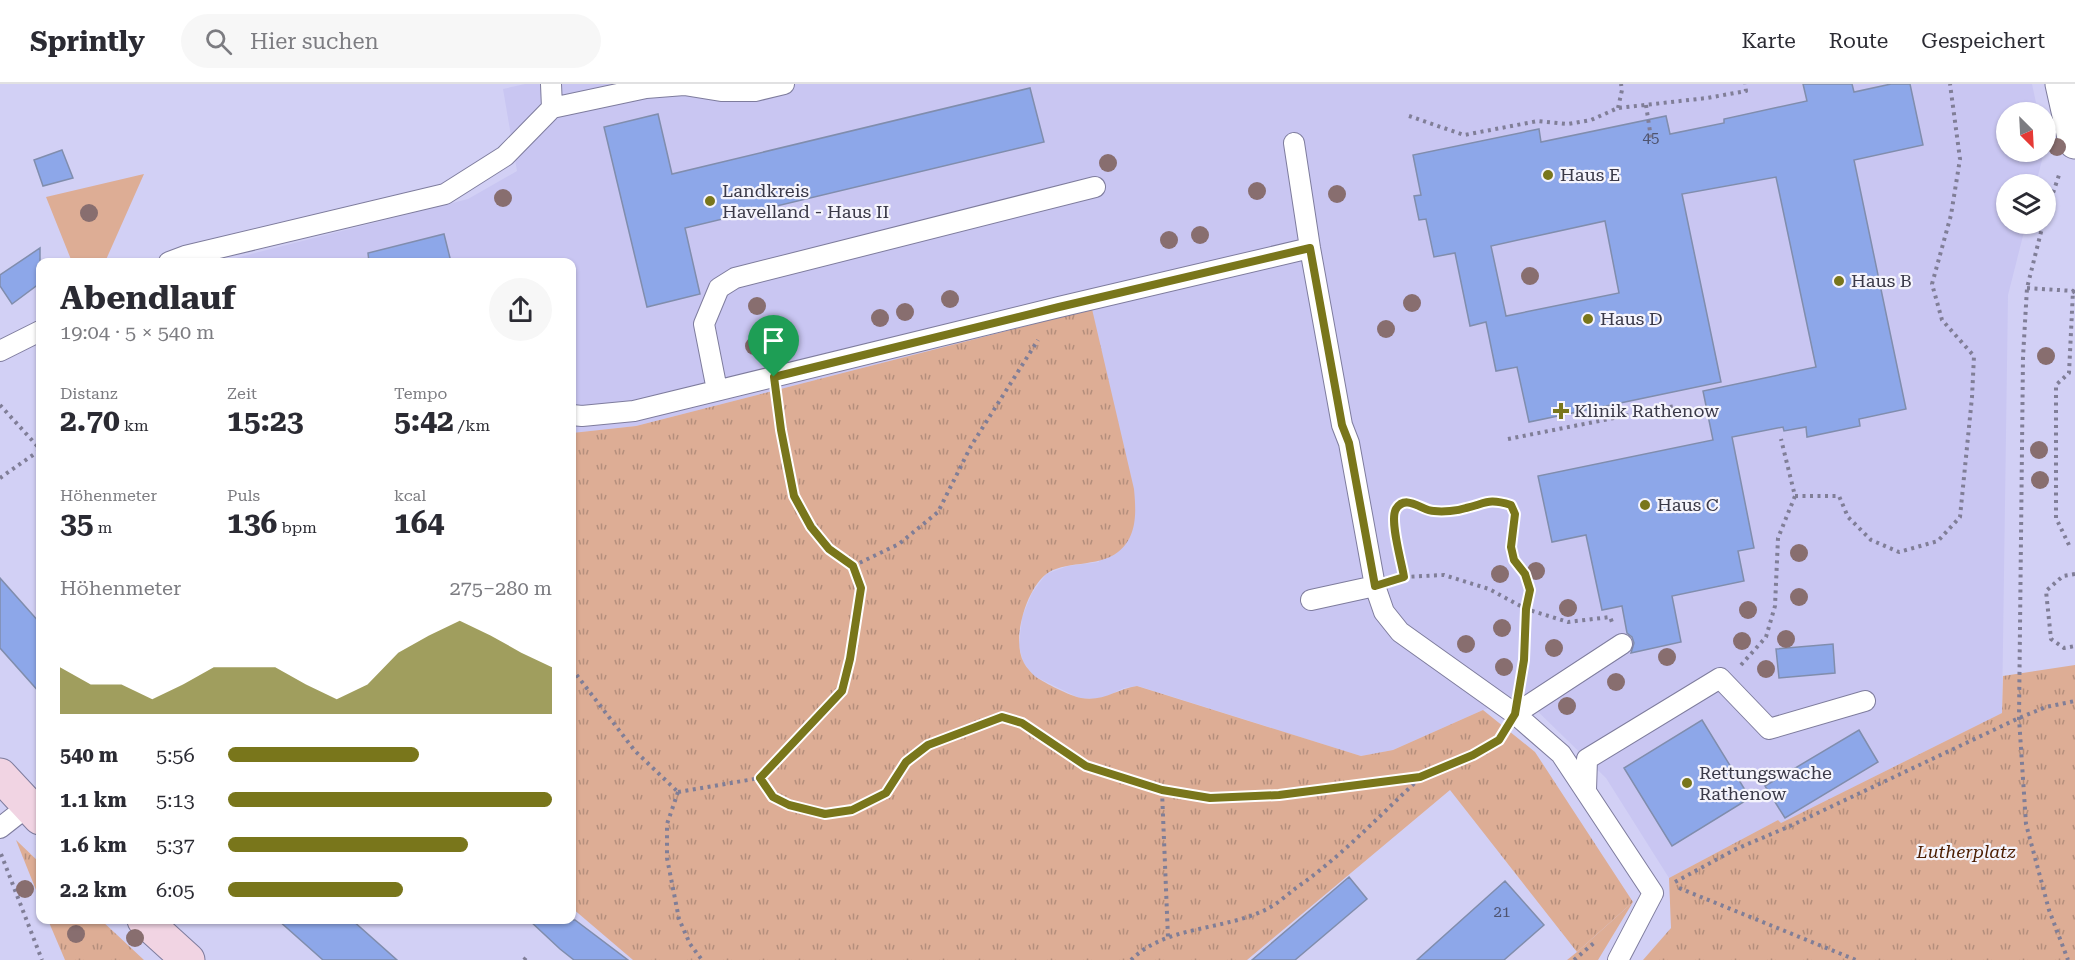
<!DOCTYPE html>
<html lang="de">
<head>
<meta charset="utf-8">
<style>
	:root { --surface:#fff; --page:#f7f7f7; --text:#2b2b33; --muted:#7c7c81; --line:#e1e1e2; --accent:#79761b }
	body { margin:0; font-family:"Roboto Serif",serif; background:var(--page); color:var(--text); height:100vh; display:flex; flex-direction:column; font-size:22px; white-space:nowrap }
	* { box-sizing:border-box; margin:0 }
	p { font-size:20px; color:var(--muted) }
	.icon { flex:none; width:33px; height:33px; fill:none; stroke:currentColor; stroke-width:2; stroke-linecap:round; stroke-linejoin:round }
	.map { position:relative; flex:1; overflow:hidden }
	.details { position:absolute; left:36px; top:174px; width:540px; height:666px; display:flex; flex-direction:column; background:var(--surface); border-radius:12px; box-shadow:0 2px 4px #0004 }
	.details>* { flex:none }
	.needle { width:39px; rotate:156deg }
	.buttons { position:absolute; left:1996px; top:18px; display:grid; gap:12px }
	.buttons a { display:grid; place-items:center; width:60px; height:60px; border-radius:50%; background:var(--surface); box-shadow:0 2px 4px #0004; font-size:30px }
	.pin { position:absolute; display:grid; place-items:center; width:51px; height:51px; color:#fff; margin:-62px -26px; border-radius:50% 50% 50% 0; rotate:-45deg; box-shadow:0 0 6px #0007 }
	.pin .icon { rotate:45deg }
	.round { display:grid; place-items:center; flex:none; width:63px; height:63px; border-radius:32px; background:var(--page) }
	.summary { display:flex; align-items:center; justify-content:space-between; height:102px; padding:0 24px }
	h1 { font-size:33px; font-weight:700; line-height:45px }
	.metrics { display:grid; grid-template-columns:repeat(3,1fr); gap:9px; height:102px; padding:6px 24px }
	.metrics div { display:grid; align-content:center }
	.metrics b { font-size:30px; font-weight:700 }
	.metrics small { font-size:16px; font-weight:400 }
	.metrics p { font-size:16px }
	.chart { height:168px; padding:12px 24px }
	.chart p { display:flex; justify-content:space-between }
	.chart svg { width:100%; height:108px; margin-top:6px; fill:var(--accent); opacity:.7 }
	ul { padding:0 24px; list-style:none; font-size:20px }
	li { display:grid; grid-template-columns:96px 72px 1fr; align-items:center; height:45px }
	li i { height:15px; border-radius:8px; background:var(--accent) }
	header { display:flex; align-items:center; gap:36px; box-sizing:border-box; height:84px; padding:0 30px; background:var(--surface); border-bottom:2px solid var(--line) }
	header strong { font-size:28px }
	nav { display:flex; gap:33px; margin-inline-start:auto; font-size:21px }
	.search { width:420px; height:54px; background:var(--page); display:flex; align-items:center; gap:15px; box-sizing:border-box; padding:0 21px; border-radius:33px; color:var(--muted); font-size:22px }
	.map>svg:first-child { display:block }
	.built { fill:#c9c6f2 }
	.grass { fill:#ddad95 }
	.park { fill:url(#park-tufts) }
	.building { fill:#8da7e9; stroke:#808dad; stroke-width:1.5; fill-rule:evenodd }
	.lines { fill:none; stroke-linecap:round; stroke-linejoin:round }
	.lane-casing { stroke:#7e7c9d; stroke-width:22 }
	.street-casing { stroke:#7e7c9d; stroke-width:35 }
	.secondary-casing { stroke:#7e7c9d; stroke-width:35 }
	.path { stroke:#807e97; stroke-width:4; stroke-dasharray:3 4.5; stroke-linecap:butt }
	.lane { stroke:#fff; stroke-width:20 }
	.street { stroke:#fff; stroke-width:33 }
	.secondary { stroke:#f1d4e3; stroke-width:33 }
	.tree { fill:#886e6f }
	.route-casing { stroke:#fff; stroke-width:12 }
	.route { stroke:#79761b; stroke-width:8 }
	.poi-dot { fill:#79761b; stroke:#f5f4fc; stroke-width:2 }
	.labels { text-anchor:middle; stroke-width:4.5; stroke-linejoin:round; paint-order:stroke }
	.number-label { font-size:15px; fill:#4f5470 }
	.poi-label { font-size:18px; fill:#3a3948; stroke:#f5f4fc; text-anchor:start }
	.park-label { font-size:18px; font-style:italic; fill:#4c1e02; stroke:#f5f4fc }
</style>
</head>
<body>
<header>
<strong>Sprintly</strong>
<div class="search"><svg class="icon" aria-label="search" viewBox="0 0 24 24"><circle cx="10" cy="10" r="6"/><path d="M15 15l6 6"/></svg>Hier suchen</div>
<nav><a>Karte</a><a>Route</a><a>Gespeichert</a></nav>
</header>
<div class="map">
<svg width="2075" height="876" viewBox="0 0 2075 876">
	<defs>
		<pattern id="park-tufts" width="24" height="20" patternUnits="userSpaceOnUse" patternTransform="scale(1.5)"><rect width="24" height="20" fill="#ddad95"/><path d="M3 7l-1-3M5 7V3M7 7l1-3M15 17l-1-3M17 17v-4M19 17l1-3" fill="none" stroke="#b48e7c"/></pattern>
	</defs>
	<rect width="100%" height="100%" fill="#d2d0f5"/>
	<path class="built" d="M525 0H2032L2038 28H2007V68H2044L2036 100H2007V140H2026L2008 211 2002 629 1781 739 1778 736 1669 794 1606 694 1524 614 1483 626 1393 666 1361 672 1138 602 1124 604 1101 615 1079 614 1034 592 1023 578 1019 562 1022 533 1032 509 1046 490 1068 482 1099 478 1092 225 636 342 572 349V178H220L468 115 517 87 503 5Z"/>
	<path class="grass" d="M144 90 105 178H72L46 113Z
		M1633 818 1598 876H1567L1577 868Z"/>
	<path class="park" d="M1092 225 1134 405C1136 427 1138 452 1118 468 1098 484 1063 476 1045 491 1026 507 1011 556 1024 579 1027 584 1032 590 1036 593 1045 599 1070 612 1081 614 1103 618 1117 605 1137 602L1361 672 1393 666 1483 626 1535 668 1633 818 1577 868 1450 706 1247 876H633L572 824V349L636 342Z
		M2075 581V876H1643L1671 844 1669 794 1778 736 1781 739 2002 629 2003 592Z
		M16 756 40 779V816Z
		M48 836H101L144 876H65Z"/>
	<path class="building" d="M1803 0H1852L1854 8 1891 0H1910L1923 61 1854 76 1906 325 1859 335 1860 342 1807 353 1806 343 1784 347 1783 343 1732 353 1754 464 1738 467 1744 497 1672 512 1681 558 1631 569 1634 559 1632 553 1627 549 1622 522 1602 526 1586 451 1552 458 1538 392 1713 356 1703 307 1816 283 1776 93 1682 110 1721 298 1529 338 1517 283 1496 287 1486 238 1470 242 1455 169 1434 173 1426 135 1419 136 1414 112 1421 111 1413 71 1539 45 1541 58 1666 32 1670 50 1724 39V35L1807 17ZM1605 137 1619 209 1506 232 1491 162Z
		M1030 4 1044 58 685 144 700 210 647 223 604 43 658 30 672 90Z
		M62 66 73 94 43 102 34 76Z
		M444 150 451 178H369L368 169Z
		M40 164V199L12 220 0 202V191Z
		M0 494 40 539V609L0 564Z
		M1833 560 1835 589 1779 594 1776 565Z
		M1702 636 1750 714 1672 762 1624 684Z
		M1859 646 1878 678 1785 734 1765 702Z
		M1349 793 1367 815 1295 876H1252Z
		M1505 797 1544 841 1504 876H1417Z
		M278 836H352L397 876H323Z
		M529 836H575L628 876H574L560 865Z"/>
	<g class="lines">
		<g class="lane-casing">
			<path id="lane" d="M551 0 552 24
				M1294 59 1310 164 1342 341 1349 359 1375 502 1384 528 1400 548 1515 630 1561 670 1653 809 1618 876
				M169 178 185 172 445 110 505 72 552 24 646 4 684 1 721 7H755L784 0
				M0 267 40 247
				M717 306 704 240 719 204 735 194 1095 103
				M572 331 582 332 634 327 1059 223 1310 164
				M1311 516 1375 502
				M1515 630 1622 560
				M1586 706 1587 675 1720 594 1769 645 1865 617
				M0 744 28 722"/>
		</g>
		<g class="street-casing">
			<path id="street" d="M2062 0 2075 58"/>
		</g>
		<g class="secondary-casing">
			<path id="secondary" d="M0 691 40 734
				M144 836 188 876"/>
		</g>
		<path class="path" d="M1646 21 1651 54
			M1618 24 1622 6 1621 0
			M1409 32 1464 51 1538 37 1568 40 1591 36 1618 24 1707 14 1746 7 1745 0
			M2046 130 2060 88
			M2043 140 2027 204 2023 273 2019 634 2026 740 2049 826 2068 876
			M2027 204 2074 207
			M0 321 40 365
			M1508 355 1675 322
			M0 394 40 366
			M1795 412H1839L1848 433 1871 456 1899 468 1938 457 1960 433 1972 313 1974 272 1942 236 1932 200 1951 131 1960 75 1950 0
			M2069 461 2056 434V301L2069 289 2073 207 2075 209
			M853 482 899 460 938 428 971 362 1038 256
			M2075 490 2063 492 2046 507 2051 555 2064 564 2075 562
			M1404 493 1393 434 1396 424 1404 419H1416L1431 428 1466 424 1481 418 1496 417 1511 421C1517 436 1510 447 1511 463 1511 480 1528 488 1530 504 1531 512 1526 520 1526 527 1524 550 1525 571 1521 593
			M1404 493 1444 491 1489 505 1526 525 1568 538 1610 533 1612 538
			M1741 581 1766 553 1775 522 1778 454 1795 412 1781 355
			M572 585 635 667 678 708
			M760 694 773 713 789 721 825 730 852 726 886 709 906 678 928 661 1002 633 1022 639 1086 683 1162 707 1210 714 1279 711 1420 694 1473 671 1501 653
			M1162 707 1168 854
			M678 708 760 694 842 607 850 575 861 504 853 482 829 465 811 443 794 412 777 318
			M678 708 667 740V774L679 835 690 860 702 876
			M1 770 42 876
			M1675 798 1736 765 1788 743 2019 634 2046 623 2075 617
			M1679 804 1856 876
			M524 876 528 871
			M1131 876C1166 841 1224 847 1267 825 1277 820 1287 811 1296 804 1341 773 1379 732 1419 695
			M1574 876 1595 858"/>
		<use href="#lane" class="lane"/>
		<use href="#street" class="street"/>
		<use href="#secondary" class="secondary"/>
	</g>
	<g class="tree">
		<circle cx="2057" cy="63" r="9"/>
		<circle cx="1108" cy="79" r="9"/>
		<circle cx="1257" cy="107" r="9"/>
		<circle cx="1337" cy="110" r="9"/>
		<circle cx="503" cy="114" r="9"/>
		<circle cx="89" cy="129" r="9"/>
		<circle cx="1200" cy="151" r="9"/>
		<circle cx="1169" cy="156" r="9"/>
		<circle cx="1530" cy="192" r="9"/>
		<circle cx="950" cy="215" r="9"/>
		<circle cx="1412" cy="219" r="9"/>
		<circle cx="757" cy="222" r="9"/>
		<circle cx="905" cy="228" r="9"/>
		<circle cx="880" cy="234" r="9"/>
		<circle cx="1386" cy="245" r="9"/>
		<circle cx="754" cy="262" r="9"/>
		<circle cx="2046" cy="272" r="9"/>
		<circle cx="2039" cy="366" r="9"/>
		<circle cx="2040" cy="396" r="9"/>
		<circle cx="1799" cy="469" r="9"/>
		<circle cx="1536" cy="487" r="9"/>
		<circle cx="1500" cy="490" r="9"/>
		<circle cx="1799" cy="513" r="9"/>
		<circle cx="1568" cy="524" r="9"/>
		<circle cx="1748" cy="526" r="9"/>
		<circle cx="1502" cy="544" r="9"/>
		<circle cx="1786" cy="555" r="9"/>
		<circle cx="1742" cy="557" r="9"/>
		<circle cx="1466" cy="560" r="9"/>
		<circle cx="1554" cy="564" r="9"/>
		<circle cx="1667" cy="573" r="9"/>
		<circle cx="1504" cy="583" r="9"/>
		<circle cx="1766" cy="585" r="9"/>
		<circle cx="1616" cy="598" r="9"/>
		<circle cx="1567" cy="622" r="9"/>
		<circle cx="25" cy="805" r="9"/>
		<circle cx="76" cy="850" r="9"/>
		<circle cx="135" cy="854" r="9"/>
	</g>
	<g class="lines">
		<g class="route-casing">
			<path id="route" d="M1310 164 1342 341 1349 359 1375 502 1404 493C1402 479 1389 436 1396 425 1406 409 1422 427 1434 427 1443 428 1457 427 1466 424 1487 419 1488 414 1511 421L1515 430 1511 463 1514 476 1525 490 1530 506 1526 525 1524 576 1515 630 1499 656 1473 671 1420 693 1279 711 1210 714 1162 706 1086 682 1022 639 1002 633 928 661 906 678 886 709 852 726 825 730 789 721 773 713 760 694 842 607 850 575 861 504 853 482 829 465 811 443 794 412 781 346 774 293 1059 223Z"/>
		</g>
		<use href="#route" class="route"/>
	</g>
	<g class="poi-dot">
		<circle cx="1548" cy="91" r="6"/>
		<circle cx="710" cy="117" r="6"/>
		<circle cx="1839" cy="197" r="6"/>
		<circle cx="1588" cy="235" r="6"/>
		<path d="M1558 318h6v6h6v6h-6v6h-6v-6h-6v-6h6z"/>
		<circle cx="1645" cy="421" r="6"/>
		<circle cx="1687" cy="699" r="6"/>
	</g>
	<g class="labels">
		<g class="number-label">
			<text x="1651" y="59">45</text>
			<text x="1502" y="833">21</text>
		</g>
		<g class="poi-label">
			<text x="1560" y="97">Haus E</text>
			<text x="722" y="113">Landkreis<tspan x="722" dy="21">Havelland - Haus II</tspan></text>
			<text x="1851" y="203">Haus B</text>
			<text x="1600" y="241">Haus D</text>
			<text x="1574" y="333">Klinik Rathenow</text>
			<text x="1657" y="427">Haus C</text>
			<text x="1699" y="695">Rettungswache<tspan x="1699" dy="21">Rathenow</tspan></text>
		</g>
		<g class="park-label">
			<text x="1966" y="774">Lutherplatz</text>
		</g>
	</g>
</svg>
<div class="buttons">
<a><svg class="needle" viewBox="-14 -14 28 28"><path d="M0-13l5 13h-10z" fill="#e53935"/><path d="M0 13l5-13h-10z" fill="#7c7c81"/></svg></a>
<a><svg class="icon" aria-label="layers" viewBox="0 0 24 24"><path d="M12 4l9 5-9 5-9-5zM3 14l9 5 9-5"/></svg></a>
</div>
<div class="pin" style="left:774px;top:293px;background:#1e9e55"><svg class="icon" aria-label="arrive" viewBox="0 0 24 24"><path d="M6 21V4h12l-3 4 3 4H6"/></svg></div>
<section class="details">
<div class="summary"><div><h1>Abendlauf</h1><p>19:04 · 5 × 540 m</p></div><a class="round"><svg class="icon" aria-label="share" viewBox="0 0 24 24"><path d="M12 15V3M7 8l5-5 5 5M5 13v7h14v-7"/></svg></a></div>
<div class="metrics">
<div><p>Distanz</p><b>2.70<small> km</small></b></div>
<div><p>Zeit</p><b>15:23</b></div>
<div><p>Tempo</p><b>5:42<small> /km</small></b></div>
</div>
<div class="metrics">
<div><p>Höhenmeter</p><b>35<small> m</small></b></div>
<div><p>Puls</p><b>136<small> bpm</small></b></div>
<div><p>kcal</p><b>164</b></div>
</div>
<div class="chart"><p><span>Höhenmeter</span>275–280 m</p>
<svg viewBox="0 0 160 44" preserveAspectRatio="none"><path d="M0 44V25L10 32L20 32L30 38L40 32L50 25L60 25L70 25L80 32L90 38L100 32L110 19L120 12L130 6L140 12L150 19L160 25V44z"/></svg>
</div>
<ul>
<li><b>540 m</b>5:56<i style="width:59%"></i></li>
<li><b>1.1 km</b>5:13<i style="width:100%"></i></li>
<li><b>1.6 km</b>5:37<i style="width:74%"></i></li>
<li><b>2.2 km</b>6:05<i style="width:54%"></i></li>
</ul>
</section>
</div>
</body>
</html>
